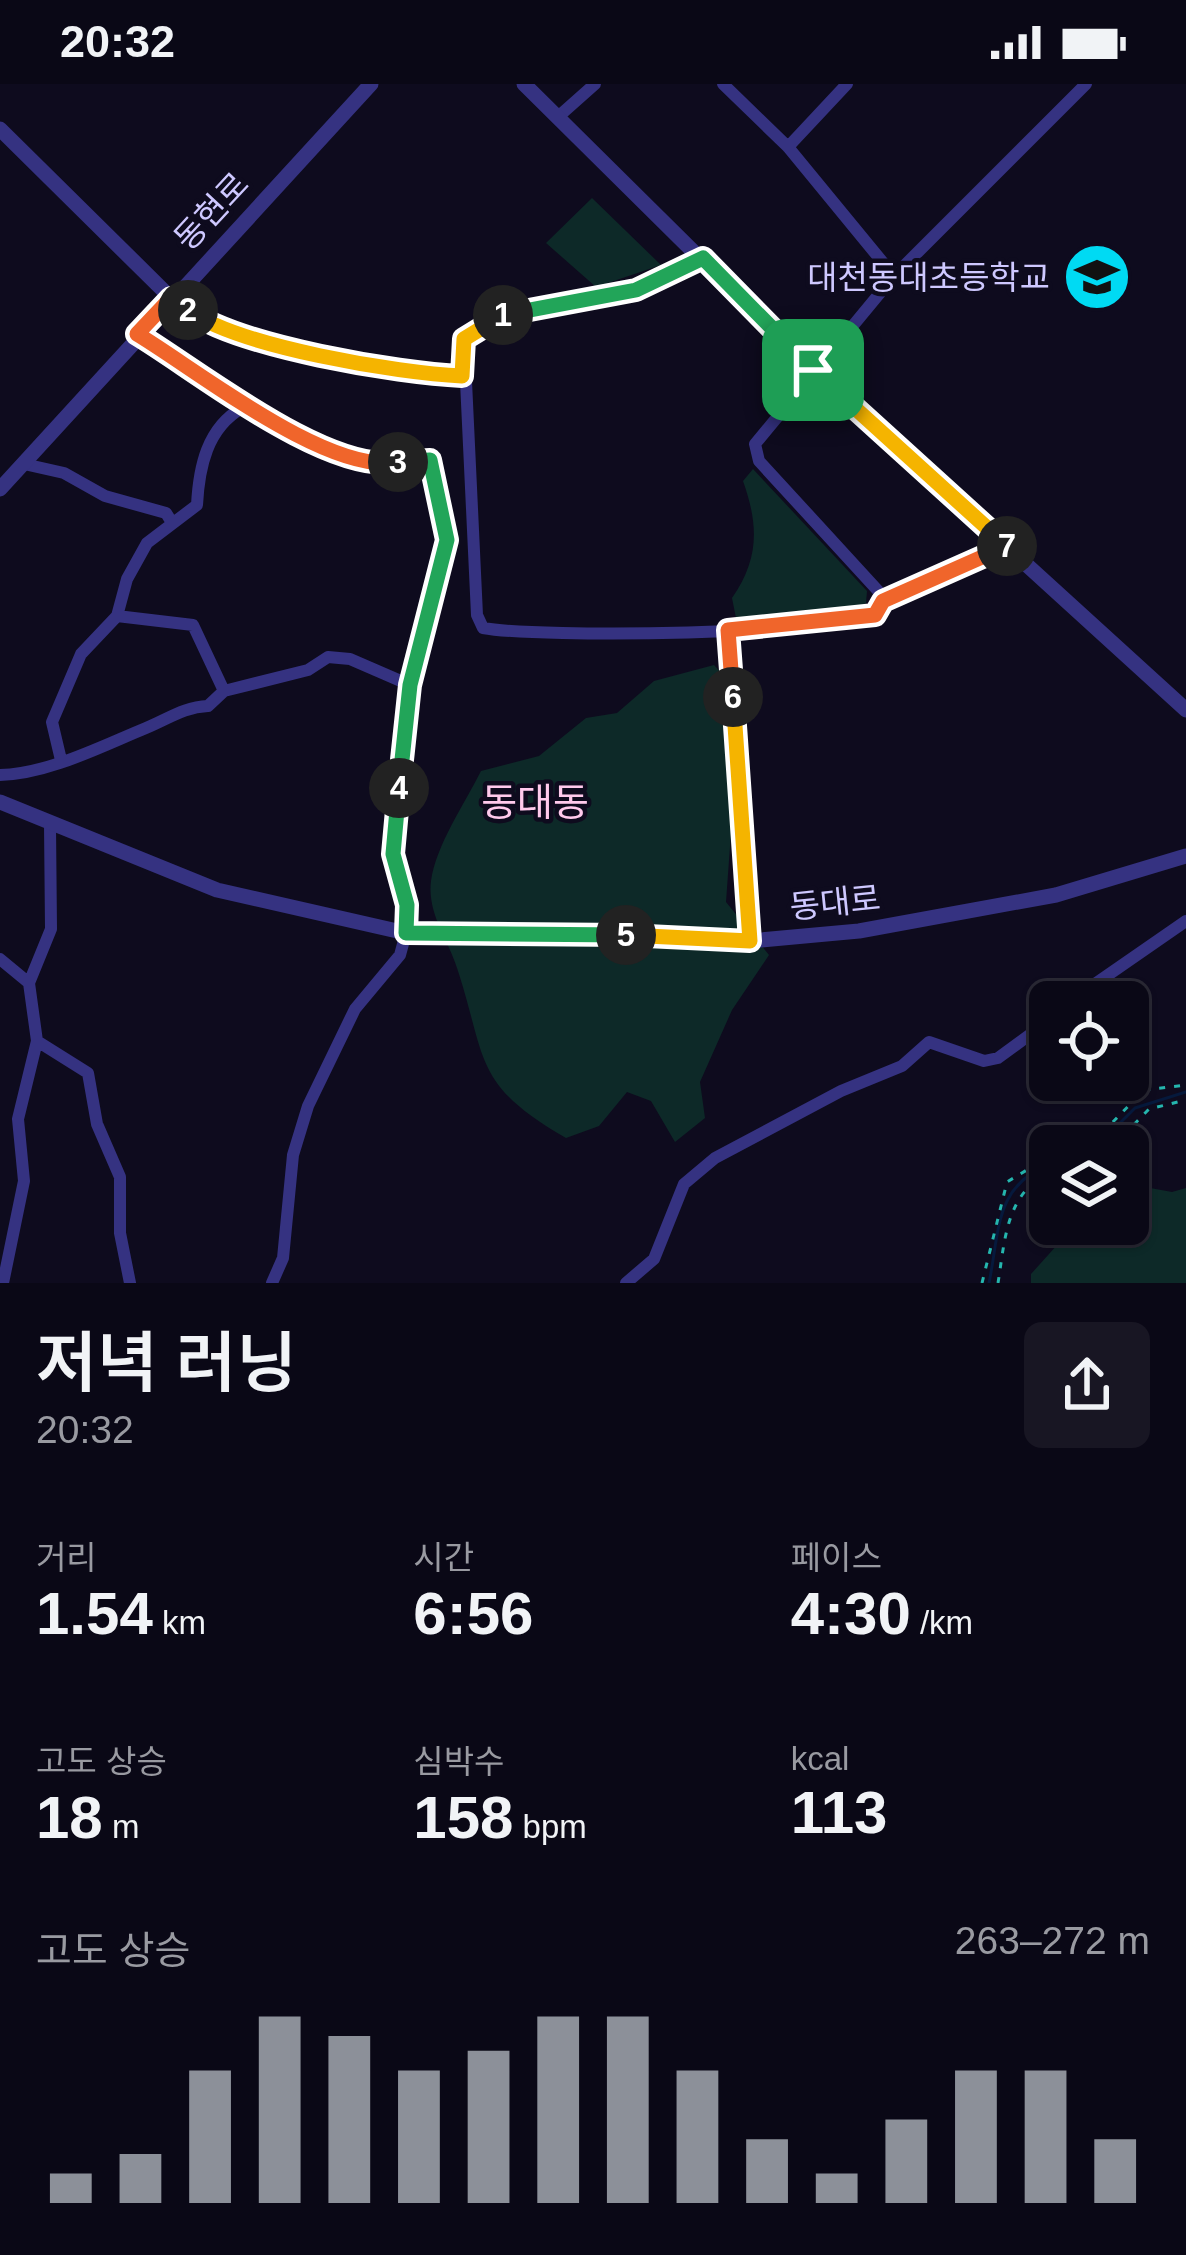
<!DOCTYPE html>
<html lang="ko">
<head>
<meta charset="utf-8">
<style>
	:root { --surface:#0a0816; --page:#181623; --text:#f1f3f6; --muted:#999aa1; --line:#2a2935; --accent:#8c9099 }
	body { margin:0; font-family:Helvetica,"Noto Sans KR",sans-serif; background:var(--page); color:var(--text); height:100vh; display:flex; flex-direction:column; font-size:45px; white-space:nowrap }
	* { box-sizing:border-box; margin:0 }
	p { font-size:39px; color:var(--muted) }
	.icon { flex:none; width:66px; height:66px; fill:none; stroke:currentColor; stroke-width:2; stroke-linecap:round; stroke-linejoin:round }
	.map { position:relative; height:1199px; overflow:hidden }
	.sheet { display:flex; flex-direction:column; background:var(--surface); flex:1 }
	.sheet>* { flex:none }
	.tools { position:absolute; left:1029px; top:897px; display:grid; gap:24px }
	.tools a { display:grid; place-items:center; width:120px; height:120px; border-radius:18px; background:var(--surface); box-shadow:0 3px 9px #0004,0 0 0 3px var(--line); font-size:60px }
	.pin { position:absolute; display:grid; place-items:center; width:102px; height:102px; color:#fff; margin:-51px; border-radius:24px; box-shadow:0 6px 18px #0006 }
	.km { position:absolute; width:60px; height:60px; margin:-30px; border-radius:50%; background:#222; color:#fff; font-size:33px; line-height:60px; text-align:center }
	.round { display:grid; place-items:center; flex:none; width:126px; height:126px; border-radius:18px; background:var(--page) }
	.overview { display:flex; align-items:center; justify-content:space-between; height:204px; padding:0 36px }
	h1 { font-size:66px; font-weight:600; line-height:90px }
	.stats { display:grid; grid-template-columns:repeat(3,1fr); gap:18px; height:204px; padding:12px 36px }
	.stats div { display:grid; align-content:center }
	.stats b { font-size:60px; font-weight:600 }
	.stats small { font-size:33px; font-weight:400 }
	.stats p { font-size:33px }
	.chart { height:336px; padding:24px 36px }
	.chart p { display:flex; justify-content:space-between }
	.chart svg { width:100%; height:216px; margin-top:12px; stroke:var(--accent); stroke-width:6 }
	.status { display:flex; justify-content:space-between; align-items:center; height:84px; padding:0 60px; background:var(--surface); direction:ltr }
	.status svg { height:33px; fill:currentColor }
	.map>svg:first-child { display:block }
	.green { fill:#0d2928 }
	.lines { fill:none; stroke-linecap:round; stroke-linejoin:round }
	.stream { stroke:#06193c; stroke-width:3 }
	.path { stroke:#25b6ae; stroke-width:3; stroke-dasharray:6 9; stroke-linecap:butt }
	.minor { stroke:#353281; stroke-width:12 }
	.tertiary { stroke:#353281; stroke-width:15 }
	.split-1-casing { stroke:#fff; stroke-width:24 }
	.split-2-casing { stroke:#fff; stroke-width:24 }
	.split-3-casing { stroke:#fff; stroke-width:24 }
	.split-4-casing { stroke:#fff; stroke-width:24 }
	.split-5-casing { stroke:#fff; stroke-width:24 }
	.split-6-casing { stroke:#fff; stroke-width:24 }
	.split-7-casing { stroke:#fff; stroke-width:24 }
	.split-8-casing { stroke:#fff; stroke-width:24 }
	.split-1 { stroke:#22a559; stroke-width:15 }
	.split-2 { stroke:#f5b400; stroke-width:15 }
	.split-3 { stroke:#f0652b; stroke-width:15 }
	.split-4 { stroke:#22a559; stroke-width:15 }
	.split-5 { stroke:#22a559; stroke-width:15 }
	.split-6 { stroke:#f5b400; stroke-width:15 }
	.split-7 { stroke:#f0652b; stroke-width:15 }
	.split-8 { stroke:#f5b400; stroke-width:15 }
	.labels { text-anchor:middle; stroke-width:9; stroke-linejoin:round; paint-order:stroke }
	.street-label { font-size:33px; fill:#cec8ff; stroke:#0e0b1e }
	.poi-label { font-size:33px; fill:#cec8ff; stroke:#0e0b1e; text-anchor:end }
	.quarter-label { font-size:39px; fill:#ffcaec; stroke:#0e0b1e }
</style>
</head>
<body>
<div class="status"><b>20:32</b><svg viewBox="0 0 49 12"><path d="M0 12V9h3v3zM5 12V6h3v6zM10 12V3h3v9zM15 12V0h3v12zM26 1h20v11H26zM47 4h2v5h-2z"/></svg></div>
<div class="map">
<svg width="1186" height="1199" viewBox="0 0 1186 1199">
	<rect width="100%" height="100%" fill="#0e0b1e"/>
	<path class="green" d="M592 114 661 181 596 203 546 159Z
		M753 385 867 507 866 519 855 525 736 534 732 514C759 475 759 442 743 397Z
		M714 581 741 610 726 818 769 871 732 926 700 998 705 1034 675 1058 651 1017 627 1008 599 1042 566 1054C472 1000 487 975 457 884 448 855 427 830 431 797 436 761 465 719 481 687L539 672 586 634 617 629 654 597Z
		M1128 1100 1172 1108 1186 1104V1199H1031V1190L1076 1140H1128Z"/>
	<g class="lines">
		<path class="stream" d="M1097 1062 1135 1024 1186 1008
			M989 1199C1000 1146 994 1102 1050 1080"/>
		<path class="path" d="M1075 1062 1108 1043 1144 1006 1186 1001
			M1113 1062 1149 1025 1186 1016
			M982 1199 1007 1098 1050 1072
			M998 1199C1005 1156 1006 1108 1050 1089"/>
		<path class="minor" d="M723 0 788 63 894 192
			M559 32 595 0
			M788 63 847 0
			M703 174C675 190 648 204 616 212 564 225 507 214 464 255L477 531 483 544C537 554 843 552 881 526V510L759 377 755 360 894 192 1086 0
			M137 250C209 294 274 349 356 375 382 383 405 372 430 377L447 456 406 635 393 769 407 821 406 849 400 871 355 925 308 1022 293 1071 283 1174 272 1199
			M24 380 64 389 105 412 166 429 171 437
			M883 517 1009 462
			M117 532 193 541 224 607
			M728 546 750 857
			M61 676 52 638 81 570 117 532 127 495 147 459 197 421C199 383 207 344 242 324
			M0 691C48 690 102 662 146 644 168 635 184 623 208 622L224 607 308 586 328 573 350 575 410 601
			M0 875 29 899
			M1069 918 1186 837
			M37 957 88 989 97 1040 120 1093V1149L130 1199
			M3 1199 24 1097 18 1035 37 957 29 899 51 845 50 741
			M626 1199 654 1175 684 1100 715 1074 841 1007 902 982 929 958 984 977 998 974 1050 936"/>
		<path class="tertiary" d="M524 0 813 286 1186 626
			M0 45 171 214C237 262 379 288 462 292
			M0 405 371 0
			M0 718 217 806 406 849H579L750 857 859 847 1056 811 1186 772"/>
	</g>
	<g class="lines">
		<g class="split-1-casing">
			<path id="split-1" d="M503 231 636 206 703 174 813 286"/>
		</g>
		<g class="split-2-casing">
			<path id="split-2" d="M188 226C239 263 397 289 462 292L464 255 503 231"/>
		</g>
		<g class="split-3-casing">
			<path id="split-3" d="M188 226 171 214 137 250C197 286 328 391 398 378"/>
		</g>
		<g class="split-4-casing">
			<path id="split-4" d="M398 378 430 376 447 456 410 601 399 704"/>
		</g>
		<g class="split-5-casing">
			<path id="split-5" d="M399 704 393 770 407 821 406 849 626 851"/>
		</g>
		<g class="split-6-casing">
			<path id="split-6" d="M626 851 750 857 733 613"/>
		</g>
		<g class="split-7-casing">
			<path id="split-7" d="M733 613 728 546 875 531 883 517 1007 462"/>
		</g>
		<g class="split-8-casing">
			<path id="split-8" d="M813 286 1007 462"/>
		</g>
		<use href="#split-1" class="split-1"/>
		<use href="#split-2" class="split-2"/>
		<use href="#split-3" class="split-3"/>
		<use href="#split-4" class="split-4"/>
		<use href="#split-5" class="split-5"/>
		<use href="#split-6" class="split-6"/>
		<use href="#split-7" class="split-7"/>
		<use href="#split-8" class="split-8"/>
	</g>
	<defs>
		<g id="school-disc" transform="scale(3.45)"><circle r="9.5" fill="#00daf3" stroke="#0e0b1e"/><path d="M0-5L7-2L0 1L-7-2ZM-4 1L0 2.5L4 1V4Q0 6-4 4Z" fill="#111"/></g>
	</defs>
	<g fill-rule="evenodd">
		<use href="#school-disc" x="1097" y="193"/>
	</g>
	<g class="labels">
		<g class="street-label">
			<text transform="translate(211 127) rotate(-47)" y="12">동현로</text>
			<text transform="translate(835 818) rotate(-6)" y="12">동대로</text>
		</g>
		<g class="poi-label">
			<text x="1050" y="205">대천동대초등학교</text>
		</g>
		<g class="quarter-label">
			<text x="535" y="732">동대동</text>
		</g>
	</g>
</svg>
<div class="tools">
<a><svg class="icon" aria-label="locate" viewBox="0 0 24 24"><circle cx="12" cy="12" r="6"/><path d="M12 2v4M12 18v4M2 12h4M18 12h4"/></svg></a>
<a><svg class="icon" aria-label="layers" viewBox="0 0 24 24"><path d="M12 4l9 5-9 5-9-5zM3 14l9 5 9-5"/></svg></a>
</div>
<div class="pin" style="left:813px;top:286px;background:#1e9e55"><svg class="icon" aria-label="arrive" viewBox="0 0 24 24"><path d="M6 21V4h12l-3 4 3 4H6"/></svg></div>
<b class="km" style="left:503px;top:231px">1</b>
<b class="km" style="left:188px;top:226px">2</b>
<b class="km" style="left:398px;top:378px">3</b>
<b class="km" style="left:399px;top:704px">4</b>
<b class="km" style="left:626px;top:851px">5</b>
<b class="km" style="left:733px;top:613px">6</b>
<b class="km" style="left:1007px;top:462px">7</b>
</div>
<section class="sheet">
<div class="overview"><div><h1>저녁 러닝</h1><p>20:32</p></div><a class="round"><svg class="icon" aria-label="share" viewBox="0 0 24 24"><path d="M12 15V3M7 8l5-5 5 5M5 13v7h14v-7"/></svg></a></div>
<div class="stats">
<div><p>거리</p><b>1.54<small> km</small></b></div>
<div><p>시간</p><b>6:56</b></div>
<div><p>페이스</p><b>4:30<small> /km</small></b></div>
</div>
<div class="stats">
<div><p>고도 상승</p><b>18<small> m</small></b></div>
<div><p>심박수</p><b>158<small> bpm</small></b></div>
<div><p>kcal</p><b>113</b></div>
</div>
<div class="chart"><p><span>고도 상승</span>263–272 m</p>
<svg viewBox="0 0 160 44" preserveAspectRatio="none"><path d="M5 44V38M15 44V34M25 44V17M35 44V6M45 44V10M55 44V17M65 44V13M75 44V6M85 44V6M95 44V17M105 44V31M115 44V38M125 44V27M135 44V17M145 44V17M155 44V31"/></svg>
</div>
</section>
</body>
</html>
